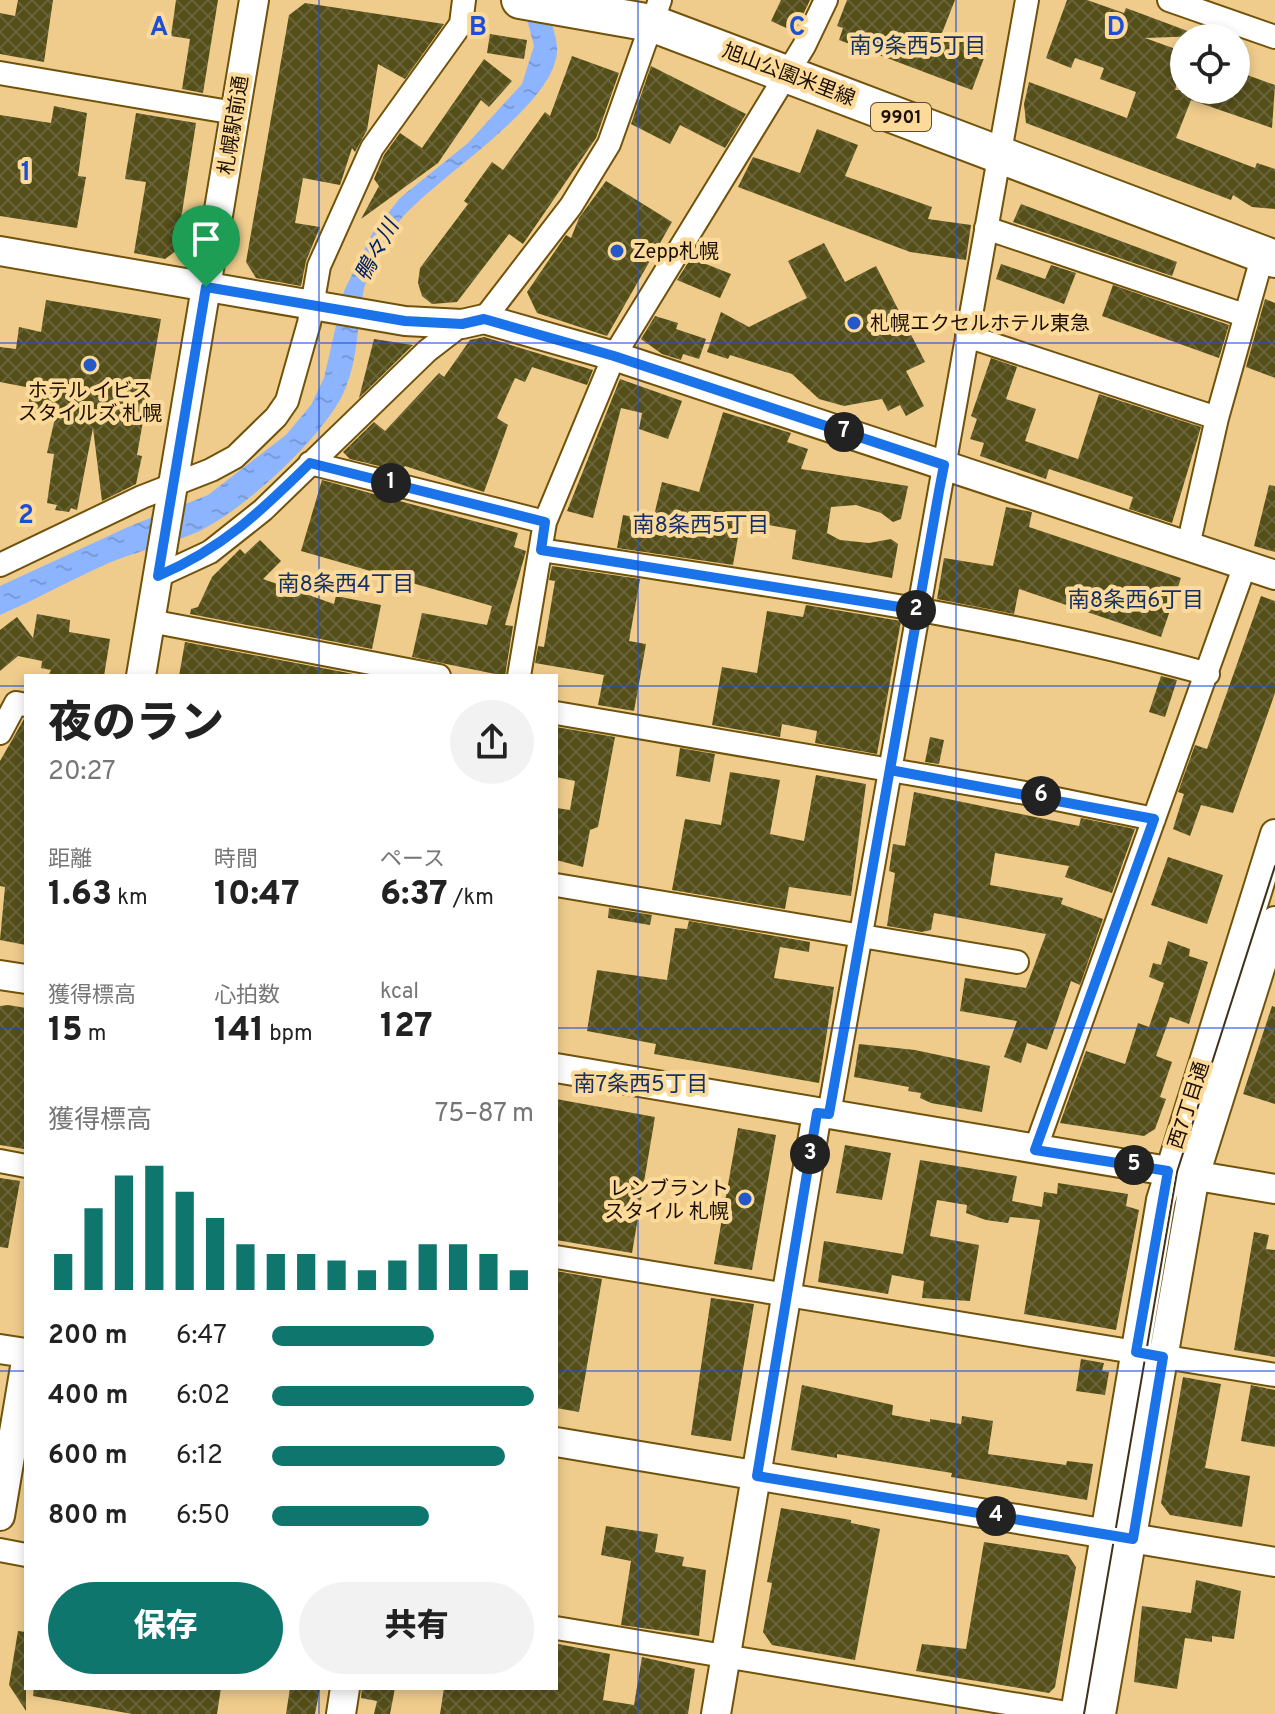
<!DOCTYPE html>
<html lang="ja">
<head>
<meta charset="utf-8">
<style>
	:root { --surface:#fff; --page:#f2f2f2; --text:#222; --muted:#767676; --accent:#0f766e }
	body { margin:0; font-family:Overpass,"Noto Sans JP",sans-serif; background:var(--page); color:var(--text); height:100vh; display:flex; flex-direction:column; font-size:30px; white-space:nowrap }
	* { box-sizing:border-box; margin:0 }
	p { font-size:26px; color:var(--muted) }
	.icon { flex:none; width:44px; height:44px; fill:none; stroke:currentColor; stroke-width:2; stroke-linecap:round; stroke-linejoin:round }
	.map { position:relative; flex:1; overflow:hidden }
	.drawer { position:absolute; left:24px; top:674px; width:534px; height:1016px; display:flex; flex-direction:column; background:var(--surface); border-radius:0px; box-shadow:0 4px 12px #0003 }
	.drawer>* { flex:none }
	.fabs { position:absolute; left:1170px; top:24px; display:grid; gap:16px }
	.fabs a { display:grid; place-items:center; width:80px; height:80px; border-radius:50%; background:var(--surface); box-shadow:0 4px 12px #0003; font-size:40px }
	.pin { position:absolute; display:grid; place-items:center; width:68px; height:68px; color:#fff; margin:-82px -34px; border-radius:50% 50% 50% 0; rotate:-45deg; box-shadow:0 0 8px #0007 }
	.pin .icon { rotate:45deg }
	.km { position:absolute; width:40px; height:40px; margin:-20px; border-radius:50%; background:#222; color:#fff; font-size:22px; line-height:40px; text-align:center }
	.round { display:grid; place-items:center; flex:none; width:84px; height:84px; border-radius:42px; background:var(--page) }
	.head { display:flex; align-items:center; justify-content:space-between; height:136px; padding:0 24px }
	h1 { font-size:44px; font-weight:800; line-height:60px }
	.figures { display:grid; grid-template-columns:repeat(3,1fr); gap:12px; height:136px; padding:8px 24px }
	.figures div { display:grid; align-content:center }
	.figures b { font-size:34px; font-weight:800 }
	.figures small { font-size:22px; font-weight:400 }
	.figures p { font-size:22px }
	.chart { height:224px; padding:16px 24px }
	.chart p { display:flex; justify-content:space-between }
	.chart svg { width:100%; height:144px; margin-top:8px; stroke:var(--accent); stroke-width:6 }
	.primary-button { display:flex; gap:16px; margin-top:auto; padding:16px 24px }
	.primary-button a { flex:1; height:92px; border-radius:48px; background:var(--accent); color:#fff; font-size:32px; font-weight:800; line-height:92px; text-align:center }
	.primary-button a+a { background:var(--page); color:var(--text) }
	ul { padding:0 24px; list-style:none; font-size:26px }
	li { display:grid; grid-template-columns:128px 96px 1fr; align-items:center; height:60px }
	li i { height:20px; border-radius:10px; background:var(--accent) }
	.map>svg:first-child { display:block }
	.water { fill:url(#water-ripples) }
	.building { fill:url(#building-cross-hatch) }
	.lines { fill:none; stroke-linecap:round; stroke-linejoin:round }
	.minor-casing { stroke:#70520a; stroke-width:26 }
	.tertiary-casing { stroke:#70520a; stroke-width:32 }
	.primary-casing { stroke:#70520a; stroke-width:40 }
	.minor { stroke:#fff; stroke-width:22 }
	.tertiary { stroke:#fff; stroke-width:28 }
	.primary { stroke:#fff; stroke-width:36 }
	.tram { stroke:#413019; stroke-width:2 }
	.route-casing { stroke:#fff; stroke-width:16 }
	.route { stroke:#1a73e8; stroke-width:10 }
	.grid { fill:none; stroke:#1d4ed8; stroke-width:2; stroke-opacity:0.55 }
	.poi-dot { fill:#2458c6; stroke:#fcda99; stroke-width:3 }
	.labels { text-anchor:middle; stroke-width:8; stroke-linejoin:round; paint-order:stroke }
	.shield { fill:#fcda99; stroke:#5e4c2e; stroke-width:2 }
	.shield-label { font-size:18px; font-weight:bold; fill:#1b0f00 }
	.street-label { font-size:20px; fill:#1b0f00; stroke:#fcda99 }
	.poi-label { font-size:20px; fill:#1b0f00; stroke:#fcda99; text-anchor:start }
	.neighbourhood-label { font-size:22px; fill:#163166; stroke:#fcda99 }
	.water-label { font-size:22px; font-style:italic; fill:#00206e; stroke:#fcda99 }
	.grid-label { font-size:26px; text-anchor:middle; font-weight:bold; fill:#1d4ed8; stroke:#fcda99; stroke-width:8; stroke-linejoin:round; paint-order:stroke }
</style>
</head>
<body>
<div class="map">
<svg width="1275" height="1714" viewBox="0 0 1275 1714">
	<defs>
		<pattern id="water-ripples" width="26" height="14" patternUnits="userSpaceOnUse" patternTransform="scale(2)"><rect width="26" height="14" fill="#8db4fe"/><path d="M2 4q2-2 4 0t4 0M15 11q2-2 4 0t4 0" fill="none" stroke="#799ad8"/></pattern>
		<pattern id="building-cross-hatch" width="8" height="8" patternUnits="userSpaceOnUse" patternTransform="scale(2)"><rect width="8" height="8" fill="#544e19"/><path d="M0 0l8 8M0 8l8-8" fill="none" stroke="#696338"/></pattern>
	</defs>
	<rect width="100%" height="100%" fill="#efcc8c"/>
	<path class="water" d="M522 0H544C548 15 556 32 557 47 561 104 429 181 398 223 383 242 368 270 363 293 357 327 358 362 343 394 322 438 240 514 195 533 167 545 137 551 109 563 72 579 37 599 0 615V586L128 527 208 495 286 435 311 405 324 378 344 291 373 232 400 198 468 143 522 84 534 46Z"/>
	<path class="building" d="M18 0H53L44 62 0 54V13L15 16Z
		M176 0H218L203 93 182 89 190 39 171 36Z
		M781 0H810L795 32 771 21Z
		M847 0H955L942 33 987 50 972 90 839 40 843 28 837 26Z
		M1067 0H1087L1124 13 1126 8 1201 36 1145 38 1184 52V64L1175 90H1236V71L1275 85 1272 128 1191 100 1176 138 1255 168 1257 163 1275 169V209L1252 207 1233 195 1231 200 1026 123 1024 104 1029 82 1127 118 1136 92 1100 79 1104 68 1075 58 1071 68 1046 58Z
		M305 3 444 24 405 79 378 64 367 130 355 152 352 148 340 185 303 178 295 223 320 227 306 261 301 286 256 278 246 262 289 15Z
		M490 34 527 40 524 59 487 53Z
		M572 56 619 73 596 138 523 244 509 234 457 302 432 304 422 296 418 283 420 268 468 204 464 201 492 162 503 170 545 112 550 116Z
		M484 59 512 81 489 107 481 100 438 163 361 219 379 186 374 179 384 155 400 133 422 148Z
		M651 66 746 114 725 148 680 125 670 144 631 124Z
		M54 106 87 113 78 176 86 177 77 228 0 216V115L51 123Z
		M136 113 196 123 176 251 165 259 134 253 146 182 125 179Z
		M817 129 858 145 845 176 932 207 928 219 971 225 966 260 910 252 738 187 753 157 800 173Z
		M606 181 672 222 607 336 537 313 527 292 566 235 571 238 579 218Z
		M1021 204 1177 262 1172 276 1013 222Z
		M824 243 845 282 876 266 925 362 906 371 924 406 906 416 900 405 888 411 882 399 844 406 819 399 792 374 730 355 728 359 707 352 721 312 749 327 807 298 788 261Z
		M691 258 731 274 720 298 677 280Z
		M1001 264 1045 279 1051 265 1076 273 1064 304 996 279Z
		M1113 285 1229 325 1219 358 1102 316Z
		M1265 299 1275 303V378L1246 367Z
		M46 300 161 319 137 455 142 456 136 484 102 501 93 428 77 510 71 508 69 512 55 510 57 505 47 503 54 454 47 453 55 418 27 413 31 388 0 382V347L16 349 19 327 41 332Z
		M655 316 678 323 676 329 706 339 699 359 683 354 681 360 662 354 641 339Z
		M484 337 593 370 587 385 532 367 525 382 515 378 497 418 508 425 484 492 405 466 400 471 350 459 343 452 374 422 385 431 439 373 444 377 470 340Z
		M374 339 413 345 359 398Z
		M991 358 1017 367 1006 399 1036 409 1025 441 1078 459 1099 394 1201 427 1172 523 1129 509 1133 497 1049 469 1046 479 980 456 984 443 970 439 977 419 971 416Z
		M620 379 682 401 668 439 639 429 642 413 621 408 593 518 567 511Z
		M723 412 791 433 787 442 808 449 801 469 908 486 901 519 893 522 881 513 856 505 831 507 827 533 840 540 869 543 891 539 898 544 892 578 792 559 796 530 741 520 733 565 617 548 623 515 653 520 662 482 699 492Z
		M322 480 518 533 514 547 526 551 505 625 513 626 505 676 412 657 422 613 487 625 492 606 301 551Z
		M1269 485 1275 486V552L1254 546Z
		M1006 507 1032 512 1029 527 1181 578 1161 637 1019 589 1014 614 937 599 944 558 993 566Z
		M260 540 281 561 263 579 334 604 336 596 381 605 372 649 190 614 191 609 198 607 212 577 240 549 245 554Z
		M552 566 640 579 629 641 646 644 634 711 598 705 604 675 535 663 538 646 544 647 555 581 549 580Z
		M1261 596 1275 601V693L1233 813 1201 805 1190 836 1173 829 1184 794 1178 792 1195 745 1207 749Z
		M806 605 901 621 877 754 815 743 817 731 782 724 780 737 712 725 722 667 757 673 767 611 803 617Z
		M37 614 70 620 69 632 110 639 104 676H48L51 670 41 668 42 661 18 656 0 671V630L17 617 33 638Z
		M185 642 364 676H179Z
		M1161 676 1177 680 1165 717 1149 712Z
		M24 719H26V945L0 940 5 887 0 886V761Z
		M556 727 615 737 598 827 590 830 583 867 556 860V808L570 810 575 781 556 777Z
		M930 737 944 740 939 764 925 762Z
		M680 748 715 754 710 782 676 776Z
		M730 772 780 780 770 834 804 841 816 775 866 784 851 896 789 887 785 909 672 890 685 819 721 825Z
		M914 792 1079 826 1081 818 1135 829 1112 893 1065 877 1069 866 995 853 990 885 1063 898 1061 904 1103 919 1080 985 1071 981 1047 1050 1027 1043 1021 1063 1004 1057 1017 1021 960 1011 965 978 1026 988 1046 934 934 913 931 930 922 932 887 926 895 873 889 871 893 844 905 846Z
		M1168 857 1223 875 1207 924 1151 905Z
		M609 908 652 915 650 925 608 918Z
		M689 921 810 942 809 952 780 947 774 978 834 987 819 1083 654 1054 656 1044 587 1031 597 970 667 980 675 928 687 929Z
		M1168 941 1190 949 1189 956 1208 962 1189 1024 1170 1017 1156 1056 1172 1062 1160 1097 1166 1099 1155 1129 1144 1136 1060 1123 1086 1051 1125 1064 1138 1023 1149 1027 1164 983 1149 977 1153 963 1161 965Z
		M8 1005 26 1008 24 1149 0 1145V1006Z
		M1272 1006 1275 1007V1104L1243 1094Z
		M859 1044 915 1050 990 1066 982 1112 931 1103 920 1098 921 1093 908 1091 909 1087 854 1077Z
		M556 1099 655 1117 632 1253 556 1240Z
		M738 1128 776 1135 752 1270 714 1264Z
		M845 1145 891 1153 882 1200 836 1193Z
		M920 1160 1017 1176 1012 1201 1042 1207 1044 1192 1057 1194 1058 1183 1128 1194 1126 1206 1139 1210 1116 1330 1024 1314 1040 1220 1010 1217 1008 1223 986 1220 966 1213 967 1205 937 1200 930 1236 979 1245 970 1301 922 1298 924 1281 892 1275 888 1294 818 1282 824 1241 903 1254Z
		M0 1178 20 1181 8 1248 0 1247Z
		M1254 1232 1269 1235 1266 1249 1275 1250V1357L1234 1350Z
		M556 1271 602 1279 579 1412 556 1408Z
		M711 1298 754 1304 731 1441 691 1435Z
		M1081 1359 1104 1363 1102 1371 1109 1372 1105 1395 1076 1391Z
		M1183 1377 1221 1384 1205 1468 1250 1476 1242 1527 1170 1515 1161 1503Z
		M802 1385 893 1405 892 1415 930 1422V1419L961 1424 962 1416 993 1421 988 1454 1066 1465 1067 1461 1093 1464 1087 1500 951 1477 952 1473 837 1454V1458L791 1450Z
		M1251 1385 1275 1390V1447L1241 1441Z
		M781 1508 851 1520V1523L880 1529 855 1660 772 1645 763 1632 772 1583 767 1582Z
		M606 1526 658 1534 655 1552 684 1557 682 1566 706 1570 699 1636 621 1625 631 1561 601 1555Z
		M984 1542 1068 1555 1076 1567 1055 1687 1049 1693 916 1671 922 1644 966 1649Z
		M1196 1580 1241 1591 1234 1639 1212 1636V1642L1185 1638 1177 1689 1134 1682 1142 1606 1191 1613Z
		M18 1631 26 1632V1711L9 1685Z
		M558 1644 610 1654 603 1700 634 1705 642 1657 695 1669 688 1714H440L444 1688H556Z
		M34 1688H221L217 1714H132L33 1696Z
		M290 1688H320L315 1714H286Z
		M362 1688H395L390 1714H374L377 1701 361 1698Z"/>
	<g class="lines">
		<g class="minor-casing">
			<path id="minor" d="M1169 0 1275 37
				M0 73 235 113
				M986 228 1244 315
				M484 319 571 206 609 144 660 0
				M967 336 1217 418
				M310 463 545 522
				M1188 546 1217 418 1263 254
				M541 550C763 585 990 613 1208 674
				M0 565 142 497 211 470 235 457 276 417 287 401 309 323 319 266 372 148 461 24 464 0
				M158 576 210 552 263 510 427 351 462 324
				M150 621 439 676
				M519 676 545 522 614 356 804 46 826 0
				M556 713 1037 795 1154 819
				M0 733 16 703 26 705
				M556 885 1017 962
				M829 1114 1027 0
				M1035 1150 1245 565
				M0 1161 26 1166
				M556 1257 1275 1375
				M0 1550 26 1555
				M556 1628 1073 1714"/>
		</g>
		<g class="tertiary-casing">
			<path id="tertiary" d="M0 251 405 321 462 324 484 319 614 356 1275 575
				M141 676 254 0
				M0 975 26 979
				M556 1068 1275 1189
				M0 1349 26 1353
				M556 1442 1275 1562
				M0 1516 26 1361
				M341 1714 345 1688
				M716 1714 817 1113
				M1075 1714 1161 1200 1275 834
				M1101 1714 1195 1175 1275 921"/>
		</g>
		<g class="primary-casing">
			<path id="primary" d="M520 0 651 23 1275 259"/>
		</g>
		<use href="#minor" class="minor"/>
		<use href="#tertiary" class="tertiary"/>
		<use href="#primary" class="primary"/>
		<path class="tram" d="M1084 1714 1177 1172 1275 866"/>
	</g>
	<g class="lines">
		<g class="route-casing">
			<path id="route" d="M206 287 158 576C223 548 260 512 310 463L545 522 541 550 918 610C888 778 858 946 829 1114L817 1113 757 1476 1133 1539 1163 1357 1136 1352 1168 1171 1035 1150 1154 819 890 770 939 491 944 465 614 356 484 319 462 324 405 321 206 287"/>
		</g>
		<use href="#route" class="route"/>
	</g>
	<path class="grid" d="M319 0V676M638 0V1714M956 0V1714M0 343H1275M0 686H26M556 686H1275M0 1028H26M556 1028H1275M0 1371H26M556 1371H1275M319 1688V1714"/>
	<g class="poi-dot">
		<circle cx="617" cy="251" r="8"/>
		<circle cx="854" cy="323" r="8"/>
		<circle cx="90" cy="365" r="8"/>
		<circle cx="745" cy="1199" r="8"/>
	</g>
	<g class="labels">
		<rect class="shield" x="871" y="103" width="60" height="28" rx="6"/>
		<g class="shield-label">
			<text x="901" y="123">9901</text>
		</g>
		<g class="street-label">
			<text transform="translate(789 74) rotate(21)" y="7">旭山公園米里線</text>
			<text transform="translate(233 125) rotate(-81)" y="7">札幌駅前通</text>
			<text transform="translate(1188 1105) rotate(-72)" y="7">西7丁目通</text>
		</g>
		<g class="poi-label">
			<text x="633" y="258">Zepp札幌</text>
			<text x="870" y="330">札幌エクセルホテル東急</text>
			<text x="90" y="397" text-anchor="middle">ホテル イビス<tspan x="90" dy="23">スタイルズ 札幌</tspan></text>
			<text x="729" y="1195" text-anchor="end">レンブラント<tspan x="729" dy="23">スタイル 札幌</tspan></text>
		</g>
		<g class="neighbourhood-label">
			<text x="918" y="53">南9条西5丁目</text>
			<text x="701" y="532">南8条西5丁目</text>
			<text x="346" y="591">南8条西4丁目</text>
			<text x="1136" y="607">南8条西6丁目</text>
			<text x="641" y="1091">南7条西5丁目</text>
		</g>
		<g class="water-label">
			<text transform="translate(376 250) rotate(-61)" y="8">鴨々川</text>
		</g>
	</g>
	<g class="grid-label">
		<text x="159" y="35">A</text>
		<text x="478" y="35">B</text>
		<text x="797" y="35">C</text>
		<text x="1116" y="35">D</text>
		<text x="26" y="180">1</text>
		<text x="26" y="523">2</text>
	</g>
</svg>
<div class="fabs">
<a><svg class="icon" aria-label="locate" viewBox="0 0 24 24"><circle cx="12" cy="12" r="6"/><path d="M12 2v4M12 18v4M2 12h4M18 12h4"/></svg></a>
</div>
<div class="pin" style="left:206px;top:287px;background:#1e9e55"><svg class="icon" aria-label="arrive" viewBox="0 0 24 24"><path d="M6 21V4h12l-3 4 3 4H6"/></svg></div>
<b class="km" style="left:391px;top:483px">1</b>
<b class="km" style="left:916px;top:610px">2</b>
<b class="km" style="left:810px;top:1154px">3</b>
<b class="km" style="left:996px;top:1516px">4</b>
<b class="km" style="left:1134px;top:1165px">5</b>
<b class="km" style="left:1041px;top:796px">6</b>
<b class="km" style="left:844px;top:432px">7</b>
<section class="drawer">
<div class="head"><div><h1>夜のラン</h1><p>20:27</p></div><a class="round"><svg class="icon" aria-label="share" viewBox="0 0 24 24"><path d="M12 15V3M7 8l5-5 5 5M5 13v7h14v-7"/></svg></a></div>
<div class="figures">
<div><p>距離</p><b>1.63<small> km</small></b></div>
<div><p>時間</p><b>10:47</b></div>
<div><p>ペース</p><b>6:37<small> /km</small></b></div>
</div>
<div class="figures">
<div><p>獲得標高</p><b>15<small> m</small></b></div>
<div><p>心拍数</p><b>141<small> bpm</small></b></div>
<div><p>kcal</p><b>127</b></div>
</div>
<div class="chart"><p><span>獲得標高</span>75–87 m</p>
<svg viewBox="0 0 160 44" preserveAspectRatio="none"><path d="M5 44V33M15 44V19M25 44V9M35 44V6M45 44V14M55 44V22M65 44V30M75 44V33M85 44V33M95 44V35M105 44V38M115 44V35M125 44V30M135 44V30M145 44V33M155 44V38"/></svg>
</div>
<ul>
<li><b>200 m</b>6:47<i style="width:62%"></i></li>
<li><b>400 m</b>6:02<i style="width:100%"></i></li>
<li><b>600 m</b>6:12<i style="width:89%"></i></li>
<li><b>800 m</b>6:50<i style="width:60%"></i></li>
</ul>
<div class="primary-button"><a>保存</a><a>共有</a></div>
</section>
</div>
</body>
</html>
